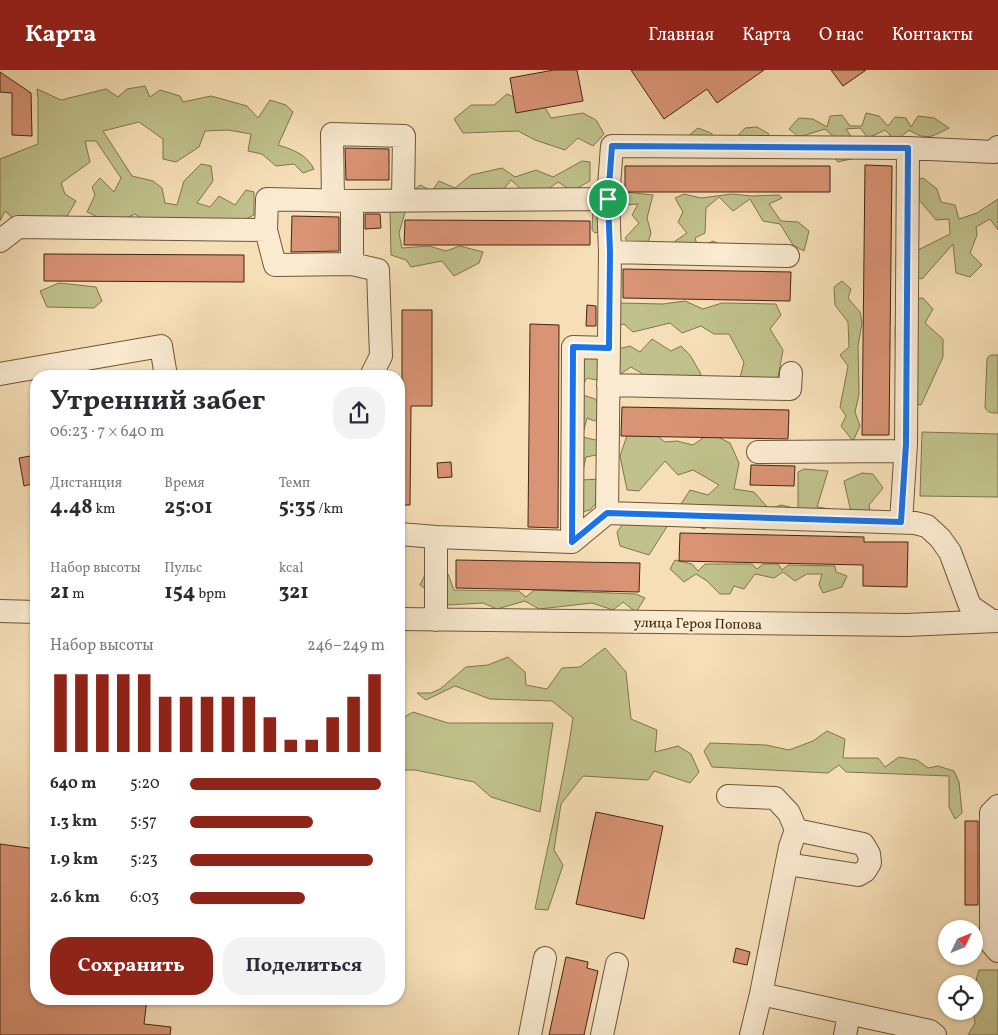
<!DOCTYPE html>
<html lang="ru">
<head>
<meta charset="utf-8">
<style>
	:root { --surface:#fff; --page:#f2f2f3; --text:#2b2b33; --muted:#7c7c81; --accent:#8f2418 }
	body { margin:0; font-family:Vollkorn,serif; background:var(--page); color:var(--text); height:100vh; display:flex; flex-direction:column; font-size:19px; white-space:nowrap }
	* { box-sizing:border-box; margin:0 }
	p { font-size:16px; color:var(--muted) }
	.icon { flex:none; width:28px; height:28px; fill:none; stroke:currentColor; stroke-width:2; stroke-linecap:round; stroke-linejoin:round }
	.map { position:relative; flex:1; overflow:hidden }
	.sheet { position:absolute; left:30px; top:300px; width:375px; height:635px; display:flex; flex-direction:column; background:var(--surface); border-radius:20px; box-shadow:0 1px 4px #0004 }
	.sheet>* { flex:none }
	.needle { width:32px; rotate:47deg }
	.controls { position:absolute; left:938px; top:850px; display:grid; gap:10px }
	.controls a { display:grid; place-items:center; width:45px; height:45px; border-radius:50%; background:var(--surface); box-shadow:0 1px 4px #0004; font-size:25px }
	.pin { position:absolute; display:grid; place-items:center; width:42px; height:42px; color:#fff; margin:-21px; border:2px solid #fff; border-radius:50%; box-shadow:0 1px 5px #0007 }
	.round { display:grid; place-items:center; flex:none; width:52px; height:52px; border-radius:20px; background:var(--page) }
	.overview { display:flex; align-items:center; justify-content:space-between; height:85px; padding:0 20px }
	h1 { font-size:28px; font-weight:700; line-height:38px }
	.figures { display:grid; grid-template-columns:repeat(3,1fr); gap:8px; height:85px; padding:5px 20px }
	.figures div { display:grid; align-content:center }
	.figures b { font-size:21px; font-weight:700 }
	.figures small { font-size:14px; font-weight:400 }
	.figures p { font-size:14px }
	.chart { height:140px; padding:10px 20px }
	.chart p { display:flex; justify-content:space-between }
	.chart svg { width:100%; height:90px; margin-top:5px; stroke:var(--accent); stroke-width:6 }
	.cta { display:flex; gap:10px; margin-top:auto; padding:10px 20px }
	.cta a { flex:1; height:58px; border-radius:20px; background:var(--accent); color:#fff; font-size:20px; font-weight:700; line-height:58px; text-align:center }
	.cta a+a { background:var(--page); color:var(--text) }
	ul { padding:0 20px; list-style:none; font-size:16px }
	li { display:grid; grid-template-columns:80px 60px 1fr; align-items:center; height:38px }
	li i { height:12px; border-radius:6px; background:var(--accent) }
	header { display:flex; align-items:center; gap:30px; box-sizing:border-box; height:70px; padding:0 25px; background:var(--accent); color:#fff }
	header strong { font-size:24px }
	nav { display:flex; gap:28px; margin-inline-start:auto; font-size:18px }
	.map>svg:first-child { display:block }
	.green { fill:#c0c18c; stroke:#80744e }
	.building { fill:#d99375; stroke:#412710 }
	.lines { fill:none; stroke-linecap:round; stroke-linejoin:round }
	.minor-casing { stroke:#6e553a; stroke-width:24 }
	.minor { stroke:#f9ead0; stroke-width:22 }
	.route-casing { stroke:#fff; stroke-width:10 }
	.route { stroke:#1a73e8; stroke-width:6 }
	.labels { text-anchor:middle; stroke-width:4.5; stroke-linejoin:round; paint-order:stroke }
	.street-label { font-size:14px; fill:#412710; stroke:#f9ead0 }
</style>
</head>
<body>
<header>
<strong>Карта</strong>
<nav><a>Главная</a><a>Карта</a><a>О нас</a><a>Контакты</a></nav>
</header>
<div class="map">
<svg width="998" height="965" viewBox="0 0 998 965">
	<rect width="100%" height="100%" fill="#f6dfb7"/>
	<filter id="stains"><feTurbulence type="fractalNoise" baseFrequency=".004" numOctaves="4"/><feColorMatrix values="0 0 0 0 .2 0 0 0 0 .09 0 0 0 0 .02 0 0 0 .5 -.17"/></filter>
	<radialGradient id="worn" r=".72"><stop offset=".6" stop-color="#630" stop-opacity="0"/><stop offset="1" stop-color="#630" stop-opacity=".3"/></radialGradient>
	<path class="green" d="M145 16 150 27 160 20 180 26 183 32 211 26 247 36 258 48 270 30 286 35 293 42 278 75C294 80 306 84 314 99L303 103 294 94 276 96 262 84 248 81 251 64 228 60 205 61 199 77 176 92 163 89V69L139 52 103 61 132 106 153 111 162 118 165 133 177 135 184 111 201 94 211 96 213 111 197 133 210 137 219 126 235 135 246 120 254 122V145L232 156 148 153 135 144 113 154 87 142 95 125 92 117 100 108 114 122 121 108 96 71H85L90 92 61 113 65 124 76 131 66 148 16 151 5 141 0 151V89L38 74V30L37 19 61 30 106 19 118 27 127 19Z
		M507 24 528 34 542 32 551 48 583 43 596 50 604 64 593 76 578 68 565 80 535 70 518 61 463 63 454 49 471 35H494Z
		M866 43 879 46 888 56 895 47 906 48 911 57 918 46 934 48 949 58C931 67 927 71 909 60L898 69 892 67 885 60 868 68 860 58 846 59 857 75 855 88 838 92 827 81 834 67 825 59 799 67 789 59 799 48 813 49 827 57 830 46 842 45 850 56H862Z
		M757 57 769 64 762 81 688 66 698 58 711 63 719 72 733 71 745 58Z
		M582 91 590 92V111L572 121 558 112 544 122 523 121 511 110 493 132 407 136 399 163 402 178 429 176 446 181 460 176 483 182 479 193 454 206 442 191 411 197 406 190 391 185 390 140 420 115 432 121 439 111 455 118 471 105 502 98 515 107 536 100 553 107Z
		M923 108 937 119 941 132 955 135 959 149 977 143 998 129V160L990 149 976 157 977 165 970 183 982 195 970 207 956 203 953 174 922 209 914 206V182L950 164 949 149 936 150 915 125 916 110Z
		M615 121 653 125 647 148 651 163 646 179H633L625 168 639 153 632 145 638 134 613 136 601 161 595 163 592 160 593 134Z
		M684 124 701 128 732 124 752 126 779 125 782 128 769 134 781 151 798 152 809 161 804 181 793 175 780 154 763 151 750 129 733 141 719 127 706 138 705 163 695 168 698 178 713 171 727 178 715 191 694 181 681 189 671 174 687 163 678 152 683 142 675 128Z
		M842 211 851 219 848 228 860 242 862 253 858 276 859 324 855 342 860 356 853 371 841 356 846 346 840 337 848 296 840 285 849 277 848 252 835 235 834 217Z
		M59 213 96 217 102 231 94 238 47 237 40 221Z
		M923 228 933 239 925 253 943 269V287L921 335 916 334 896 300 895 257 913 241 914 229Z
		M685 231 703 239 722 233 776 234 781 245 770 259 783 280 778 307 751 325 739 312 744 292 729 264H714L701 256 682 263 670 253 633 262 624 254 615 257 620 233 663 234Z
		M652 269 671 281 681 276 690 285 701 304 692 310 648 307 631 297C615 308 606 313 587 308L577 323 595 329 605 344 594 351 587 348 582 367 596 370 612 363V382L586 387 581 410 600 409V429L590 440 566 446 564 275 595 285 630 276 640 282Z
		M991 285H998V343C992 343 987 343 985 337L987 290 988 287Z
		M631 354 649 359 665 372 677 371 693 375 710 363 730 373 739 393 734 419 754 422 769 439 781 435 798 439V402L804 399 828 401 817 437 851 442 844 411 862 403 873 404 883 418 869 435 872 455 733 443 704 459 686 452 668 455 649 485 620 476 617 462 634 439 676 442 690 420 708 425 719 415 693 400 678 405 665 391 639 421 627 420 620 386Z
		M922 362 998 364V427L920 426Z
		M675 490 692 494 698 501 705 494H752L757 499 763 494H778L782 500 788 495 835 496 836 502 847 506 842 517 823 523 819 515 822 504H807L795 511 783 502 774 508 755 504 744 519 734 516 730 524H720L707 511 696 504 684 512 670 499Z
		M448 504 454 520 519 521 526 527 534 520 636 524 645 528 636 542 623 532 613 540 592 533 539 539 525 531 497 539 483 533 449 535 420 515 425 505Z
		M605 578 626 602 631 649 657 660 655 682 678 676 691 684 699 702 690 713 654 701 648 710 583 706 561 734 554 780 563 795 548 840 535 839C547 776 564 712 573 648L552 631 490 629 455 616 426 630 417 623H431L440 619 466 597 488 595 508 587 525 602 526 615 547 619 562 598 580 597Z
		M413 642 448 653H553L540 742 491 727 474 712 415 700H399V650Z
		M827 661 845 669 843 688H878L885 697 899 687 917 690 928 698 938 696 954 701 959 712 962 743 955 749 949 737V706L846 702 839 695 828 703 712 697 704 681 710 673 766 675 789 680 813 671Z
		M979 900H998V965H968L975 953C972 935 973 918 979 900Z"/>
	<path class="building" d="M554 0H577L583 31 516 43 510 8Z
		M631 0H764L717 33 707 19 664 49Z
		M831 0H866L843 16Z
		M0 2 31 23 32 66 12 65V23L0 22Z
		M345 78 389 79V110H346Z
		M865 95 892 96 889 365H862Z
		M625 96H830V122H625Z
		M365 144H380L381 158 365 159Z
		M292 146 339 147V181L291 182Z
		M405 150 590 151V175H404Z
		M44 184 244 185V212L44 211Z
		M623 199 791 202 790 231 623 228Z
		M587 235 596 236V256H586Z
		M402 240H432V336H411L410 435H399V336H402Z
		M530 254 559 255 558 458 528 457Z
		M622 337 789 340 788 369 621 366Z
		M36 385V413L24 416 19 388Z
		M451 392 452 407 438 408 437 393Z
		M751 395 795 396 794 416 750 415Z
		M680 463 864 467V472H908L907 517 863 516V495L679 491Z
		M456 490 640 493 639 522 456 518Z
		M596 742 663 756 644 849 576 834Z
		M965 751H978V835H965Z
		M0 774 36 779V929H147L144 954 171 957 170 965H0Z
		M736 878 750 882 747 895 733 892Z
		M566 887 588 892 587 898 598 901 584 965H549Z"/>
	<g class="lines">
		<g class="minor-casing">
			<path id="minor" d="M908 78 994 82 998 77
				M333 131 332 64 404 66 403 130
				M352 131V194
				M0 171 18 157 266 160
				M610 182 788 186
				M0 304 161 276 166 306
				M371 306 381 286 378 200 352 194 275 195 266 160 267 129 352 131 608 129
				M608 315 790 319 791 303
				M758 382 905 381
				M607 443 610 182 608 129 612 76 908 78 906 374 901 452
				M399 464 436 467
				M572 472 573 277 609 278
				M0 541 36 542
				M399 549 907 555 997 551
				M436 550V467L572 472 607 443 915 453 927 456 940 468 950 482 970 536 992 551
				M728 726 775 728 789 743 796 760 790 777 761 924 751 965
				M998 736 991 743V873L998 881
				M787 794 858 805 865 801 870 793 869 784 863 774 796 760
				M761 924 930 961 935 965
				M530 965 545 888
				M602 965 617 894
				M845 965 849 944"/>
		</g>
		<use href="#minor" class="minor"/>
	</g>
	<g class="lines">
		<g class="route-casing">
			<path id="route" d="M612 76 908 78 906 374 901 452 607 443 572 472 573 277 609 278 610 182 608 129Z"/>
		</g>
		<use href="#route" class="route"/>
	</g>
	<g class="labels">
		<g class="street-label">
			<text transform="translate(698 553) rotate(1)" y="5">улица Героя Попова</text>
		</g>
	</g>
	<rect width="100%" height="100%" filter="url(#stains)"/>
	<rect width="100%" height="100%" fill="url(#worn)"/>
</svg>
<div class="controls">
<a><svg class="needle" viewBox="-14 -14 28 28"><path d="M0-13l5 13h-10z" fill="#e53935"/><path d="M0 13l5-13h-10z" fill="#7c7c81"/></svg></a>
<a><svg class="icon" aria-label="locate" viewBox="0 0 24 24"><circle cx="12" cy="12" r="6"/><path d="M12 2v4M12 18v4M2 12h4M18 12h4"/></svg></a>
</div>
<div class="pin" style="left:608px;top:129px;background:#1e9e55"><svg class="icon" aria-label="arrive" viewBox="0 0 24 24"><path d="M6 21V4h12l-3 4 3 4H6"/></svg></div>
<section class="sheet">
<div class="overview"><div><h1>Утренний забег</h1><p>06:23 · 7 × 640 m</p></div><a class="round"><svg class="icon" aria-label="share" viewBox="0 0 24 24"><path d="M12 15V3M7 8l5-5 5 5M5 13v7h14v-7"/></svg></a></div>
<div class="figures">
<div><p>Дистанция</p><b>4.48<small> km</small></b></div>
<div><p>Время</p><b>25:01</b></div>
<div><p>Темп</p><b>5:35<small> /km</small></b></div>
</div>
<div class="figures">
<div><p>Набор высоты</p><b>21<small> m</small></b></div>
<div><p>Пульс</p><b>154<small> bpm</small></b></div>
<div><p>kcal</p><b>321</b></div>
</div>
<div class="chart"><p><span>Набор высоты</span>246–249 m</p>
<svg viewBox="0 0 160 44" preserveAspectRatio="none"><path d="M5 44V6M15 44V6M25 44V6M35 44V6M45 44V6M55 44V17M65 44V17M75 44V17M85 44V17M95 44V17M105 44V27M115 44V38M125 44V38M135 44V27M145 44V17M155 44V6"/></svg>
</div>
<ul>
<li><b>640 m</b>5:20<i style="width:98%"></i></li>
<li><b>1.3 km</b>5:57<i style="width:63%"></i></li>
<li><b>1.9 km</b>5:23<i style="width:94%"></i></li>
<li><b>2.6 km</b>6:03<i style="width:59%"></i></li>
</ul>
<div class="cta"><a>Сохранить</a><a>Поделиться</a></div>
</section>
</div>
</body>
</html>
